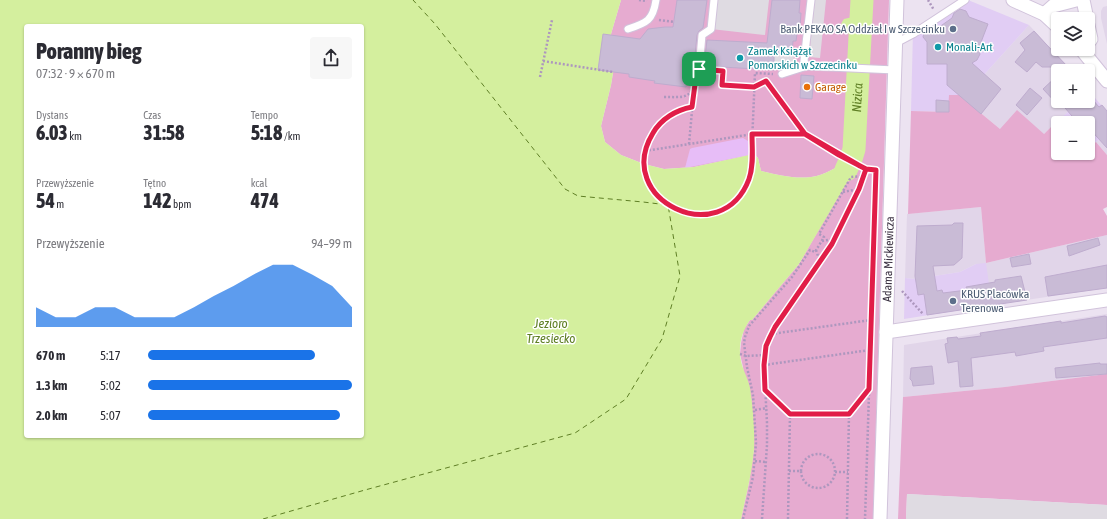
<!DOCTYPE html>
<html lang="pl">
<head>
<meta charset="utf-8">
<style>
	:root { --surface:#fff; --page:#f7f7f7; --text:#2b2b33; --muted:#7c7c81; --accent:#1a73e8 }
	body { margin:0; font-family:"Asap Condensed",sans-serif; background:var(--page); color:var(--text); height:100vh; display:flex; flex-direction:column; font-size:15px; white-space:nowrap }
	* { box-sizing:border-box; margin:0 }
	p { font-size:13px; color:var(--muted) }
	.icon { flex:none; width:22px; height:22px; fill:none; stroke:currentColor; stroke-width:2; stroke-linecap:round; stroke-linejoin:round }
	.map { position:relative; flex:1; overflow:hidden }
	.details { position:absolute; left:24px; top:24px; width:340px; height:414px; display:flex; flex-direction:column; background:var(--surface); border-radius:4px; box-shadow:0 1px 3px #0004 }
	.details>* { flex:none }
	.tools { position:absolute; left:1051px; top:12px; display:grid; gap:8px }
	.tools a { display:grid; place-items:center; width:44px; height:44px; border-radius:4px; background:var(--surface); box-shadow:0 1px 3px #0004; font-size:20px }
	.pin { position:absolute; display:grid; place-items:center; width:34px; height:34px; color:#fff; margin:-17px; border-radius:8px; box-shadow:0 2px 6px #0006 }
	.round { display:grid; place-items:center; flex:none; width:42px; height:42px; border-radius:4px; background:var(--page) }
	.overview { display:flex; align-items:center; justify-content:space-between; height:68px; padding:0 12px }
	h1 { font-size:22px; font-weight:800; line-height:30px }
	.stats { display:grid; grid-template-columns:repeat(3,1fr); gap:6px; height:68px; padding:4px 12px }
	.stats div { display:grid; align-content:center }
	.stats b { font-size:20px; font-weight:800 }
	.stats small { font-size:11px; font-weight:400 }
	.stats p { font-size:11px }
	.chart { height:112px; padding:8px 12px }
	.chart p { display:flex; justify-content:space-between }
	.chart svg { width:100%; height:72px; margin-top:4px; fill:var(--accent); opacity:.7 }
	ul { padding:0 12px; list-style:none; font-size:13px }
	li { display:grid; grid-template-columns:64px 48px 1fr; align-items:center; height:30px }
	li i { height:10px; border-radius:5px; background:var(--accent) }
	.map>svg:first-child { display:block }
	.residential { fill:#e1d5e9 }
	.commercial { fill:#e1cdf4 }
	.green { fill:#e6abd0 }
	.sand { fill:#e7bdf7 }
	.parking { fill:#dfdbe2 }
	.water { fill:#d4ef9e; fill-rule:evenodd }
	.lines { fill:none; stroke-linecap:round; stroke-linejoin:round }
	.river { stroke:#d4ef9e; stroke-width:23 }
	.ferry { stroke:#5f7f25; stroke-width:1; stroke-dasharray:5 4; stroke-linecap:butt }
	.building { fill:#c9bbd6; stroke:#beacce }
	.lane-casing { stroke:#d1c3db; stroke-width:9 }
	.street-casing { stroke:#d1c3db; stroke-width:15 }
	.path { stroke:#ad97be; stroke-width:2.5; stroke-dasharray:2 2; stroke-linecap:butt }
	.lane { stroke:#fff; stroke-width:7 }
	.street { stroke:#fff; stroke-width:13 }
	.route-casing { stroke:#fff; stroke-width:8 }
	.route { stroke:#e11d48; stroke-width:5 }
	.service-dot { fill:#5c6f8a; stroke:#fff; stroke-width:1.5 }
	.culture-dot { fill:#0f9aa8; stroke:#fff; stroke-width:1.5 }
	.food-dot { fill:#e8710a; stroke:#fff; stroke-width:1.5 }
	.labels { text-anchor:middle; stroke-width:3; stroke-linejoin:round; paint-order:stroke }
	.service-label { font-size:12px; fill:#4e5e75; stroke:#fff; text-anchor:end }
	.culture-label { font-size:12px; fill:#0d838f; stroke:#fff; text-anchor:start }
	.food-label { font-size:12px; fill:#c56008; stroke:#fff; text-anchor:start }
	.street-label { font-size:12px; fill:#3c3343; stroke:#fff }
	.water-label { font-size:13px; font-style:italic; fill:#5f7f25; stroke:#fff }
</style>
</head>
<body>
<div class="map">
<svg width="1107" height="519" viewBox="0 0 1107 519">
	<rect width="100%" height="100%" fill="#ece3f1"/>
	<path class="residential" d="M1107 6V44L1101 18V11L1103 7Z
		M1029 25 1072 71H1058V101H1080L1044 134 1000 129 963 98Z
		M1107 135V155L1096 142Z
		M981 207 986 263 1107 235V288L992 305 976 264 960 272 915 279 905 278 907 214Z
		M1107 314V374L1005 387 903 397 904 345Z"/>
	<path class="commercial" d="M968 0 1029 25 963 98 949 112 911 111 913 31Z
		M1090 92 1107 112V135L1088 147V123H1058V137L1051 127 1080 101H1088V94Z
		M986 263 992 305 904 319 905 278 915 279 960 272 976 264Z"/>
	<path class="green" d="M621 0H889L873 519H741L749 483 754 449 743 367 740 354 741 343 744 329 750 320H752L799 264 851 174 839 166C833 169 826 173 820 175 801 181 779 175 761 171L758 158 754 154 694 167 664 169 644 164 621 155 605 142 601 126 611 85 615 61 611 34Z
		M949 95H959L1000 129 1017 110 1044 134 1051 127 1058 137V153H1068L1072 158 1080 153H1088V147L1096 142 1107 155V207L1103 209 1107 216V235L986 263 981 207 908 214 911 111 948 112Z
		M1107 374V505L907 494 906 519H898L903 397 1005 387Z"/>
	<path class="sand" d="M743 138 748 141 750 155 685 168 690 149 692 148Z"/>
	<path class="parking" d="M714 0H769L765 35 711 29Z
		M815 0H826L820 58 809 57Z
		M774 53 794 55 793 64 774 62Z
		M907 494 1107 505V519H906Z"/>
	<path class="water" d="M0 0H621L611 34 615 61 611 85 601 126 605 142 621 155 644 164 664 169 694 167 754 154 758 158 761 171C779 175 801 181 820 175 826 173 833 169 839 166L852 174 799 264 752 320H750C741 332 738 348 741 361 743 371 748 378 750 388 753 408 755 429 754 449 752 473 746 496 741 519H0ZM26 26H362V436H26Z
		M861 15 860 37C850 34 834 32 844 19Z"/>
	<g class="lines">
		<path class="river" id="s1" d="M846 170 851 159 854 149 862 0"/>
		<path class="ferry" d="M263 519 365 490 575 433 626 399 662 339 680 276 668 205 643 202 578 196 565 189 435 24 413 0"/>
	</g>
	<path class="building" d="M677 0H707L703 28 699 31 697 35 694 66 688 65 686 87 654 83 655 81 629 77V74L598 70 603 34 640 39 648 29 665 27H673Z
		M772 0H800L799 13H801L800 27H798L796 41H793L792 55 774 53V70L704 66 707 40 767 43Z
		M960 9 966 11 969 17 988 24 978 50 980 54 977 60 972 63 1001 89 981 114 947 85V64H927V42L923 37 924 33 930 29 935 30 952 18 954 13Z
		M1034 31 1045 43 1068 67H1042L1036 62 1027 72 1015 62 1025 50 1020 43Z
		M801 75 814 76 812 99 800 98Z
		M1058 75V105L1043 89Z
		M1030 88 1042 98 1027 115 1016 105Z
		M1092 99 1099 107 1102 105 1107 111V148L1088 127V123H1078L1059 101H1089Z
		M936 100 949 101V112H936Z
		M954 223H963L962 258 954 265 933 266 937 291 942 290 943 293 967 290 966 287 995 282V280L1021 276 1027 300 927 315 924 294 918 295 915 276 917 226 952 225Z
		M1098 238 1100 245 1069 256 1067 246Z
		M1029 254 1031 264 1012 267 1010 258Z
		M1107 265V288L1048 296 1045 277Z
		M1105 316 1107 317V338L1043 347 1044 351 1016 356 1015 352 971 358 973 386 960 387 958 361 948 363 945 344 948 343 947 338 957 337 958 339 981 336 980 333 1061 321V323Z
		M1100 363V364H1107V374L1056 378 1055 368Z
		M932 366 934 384 913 386 912 381 910 379 911 368Z"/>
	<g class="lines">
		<g class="lane-casing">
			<path id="lane" d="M811 0 804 61 807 66 895 70
				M628 29C647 23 653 20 656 0
				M896 43 913 34 965 0
				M699 69 702 35 711 29 714 0
				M782 74 807 66"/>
		</g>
		<g class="street-casing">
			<g id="street">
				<path d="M1013 0 1044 14 1058 27"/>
				<path d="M1083 0 1087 19"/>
				<path d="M1044 14 1053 6 1076 0"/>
				<path d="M1088 25 1091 39 1088 43"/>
				<path d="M1081 49 1107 81"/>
				<path d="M886 332 1107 300"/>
				<path id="s2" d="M880 519 897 0"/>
			</g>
		</g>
		<path class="path" d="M639 0 647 1
			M928 0 934 10
			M659 20 674 22
			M543 61 613 72
			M708 70 723 71 722 85 754 87 766 81 805 134 860 167 876 171 865 519
			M540 77 552 20
			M664 97C684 97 692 100 696 77
			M692 107C637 114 626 192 679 211 692 215 705 216 718 211 732 205 743 194 749 179 753 168 752 156 752 143 753 120 754 97 755 73L773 74
			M689 144 694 89
			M645 151 753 134H805
			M843 192 859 189
			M822 241 834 239
			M816 250 820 262
			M902 291 923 314
			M771 334 871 320
			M740 354 746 356 765 355
			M764 365 870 350
			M765 391 790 414H849L869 389
			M755 410 767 408
			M801 471a17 17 0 1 1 34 0a17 17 0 1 1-34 0Z
			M755 461 766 462
			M789 471H800
			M835 472H848
			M743 519 753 477 756 443 753 395 747 367 744 343 745 337 749 326 792 277 810 250 815 252 824 237 819 234 851 177 864 176
			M762 519 767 445V423L764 365 766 346 775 327 832 243 863 180 866 169
			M788 519 790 414
			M847 519 849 414"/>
		<use href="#lane" class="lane"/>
		<use href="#street" class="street"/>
	</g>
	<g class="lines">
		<g class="route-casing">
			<path id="route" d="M699 69H697L692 107C676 110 661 119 653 133 612 200 722 252 749 179 754 165 752 149 752 134H805L860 166 866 169 876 170 869 389 849 414H790L765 390 764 365 766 346 770 337 775 327 832 244 859 189 866 169 839 155 805 134 766 81 754 87 722 85 723 71 699 69"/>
		</g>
		<use href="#route" class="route"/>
	</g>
	<g class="service-dot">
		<circle cx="953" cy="29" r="4"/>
		<circle cx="953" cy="301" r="4"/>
	</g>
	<g class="culture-dot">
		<circle cx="938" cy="47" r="4"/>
		<circle cx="740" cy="58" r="4"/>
	</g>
	<circle class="food-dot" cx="807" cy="87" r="4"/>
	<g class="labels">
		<g class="service-label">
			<text x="945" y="33">Bank PEKAO SA Oddział I w Szczecinku</text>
			<text x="961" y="298" text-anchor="start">KRUS Placówka<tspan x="961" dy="14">Terenowa</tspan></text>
		</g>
		<g class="culture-label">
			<text x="946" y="51">Monali-Art</text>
			<text x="748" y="55">Zamek Książąt<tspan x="748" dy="14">Pomorskich w Szczecinku</tspan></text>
		</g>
		<g class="food-label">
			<text x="815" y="91">Garage</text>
		</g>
		<g class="street-label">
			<text dy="4" stroke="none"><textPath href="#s2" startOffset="260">Adama Mickiewicza</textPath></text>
		</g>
		<g class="water-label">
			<text dy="5" stroke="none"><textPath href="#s1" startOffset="74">Nizica</textPath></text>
			<text x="551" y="328">Jezioro<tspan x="551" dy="15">Trzesiecko</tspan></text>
		</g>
	</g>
</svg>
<div class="tools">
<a><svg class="icon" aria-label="layers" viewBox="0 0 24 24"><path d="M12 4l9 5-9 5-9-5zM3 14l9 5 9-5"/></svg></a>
<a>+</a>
<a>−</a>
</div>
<div class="pin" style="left:699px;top:69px;background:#1e9e55"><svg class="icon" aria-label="arrive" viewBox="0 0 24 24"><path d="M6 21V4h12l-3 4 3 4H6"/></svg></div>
<section class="details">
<div class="overview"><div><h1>Poranny bieg</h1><p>07:32 · 9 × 670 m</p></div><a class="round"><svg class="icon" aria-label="share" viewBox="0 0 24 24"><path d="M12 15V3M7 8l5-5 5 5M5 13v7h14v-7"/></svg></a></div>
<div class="stats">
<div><p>Dystans</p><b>6.03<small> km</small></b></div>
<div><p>Czas</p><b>31:58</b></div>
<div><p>Tempo</p><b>5:18<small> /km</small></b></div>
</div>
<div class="stats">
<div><p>Przewyższenie</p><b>54<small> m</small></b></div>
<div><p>Tętno</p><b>142<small> bpm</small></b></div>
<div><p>kcal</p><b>474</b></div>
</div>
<div class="chart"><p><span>Przewyższenie</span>94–99 m</p>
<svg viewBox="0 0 160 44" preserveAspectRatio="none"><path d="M0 44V32L10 38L20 38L30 32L40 32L50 38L60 38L70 38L80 32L90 25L100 19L110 12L120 6L130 6L140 12L150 19L160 32V44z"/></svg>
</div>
<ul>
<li><b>670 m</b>5:17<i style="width:82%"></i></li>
<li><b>1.3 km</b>5:02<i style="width:100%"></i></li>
<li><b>2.0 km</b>5:07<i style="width:94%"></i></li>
</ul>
</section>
</div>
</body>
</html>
